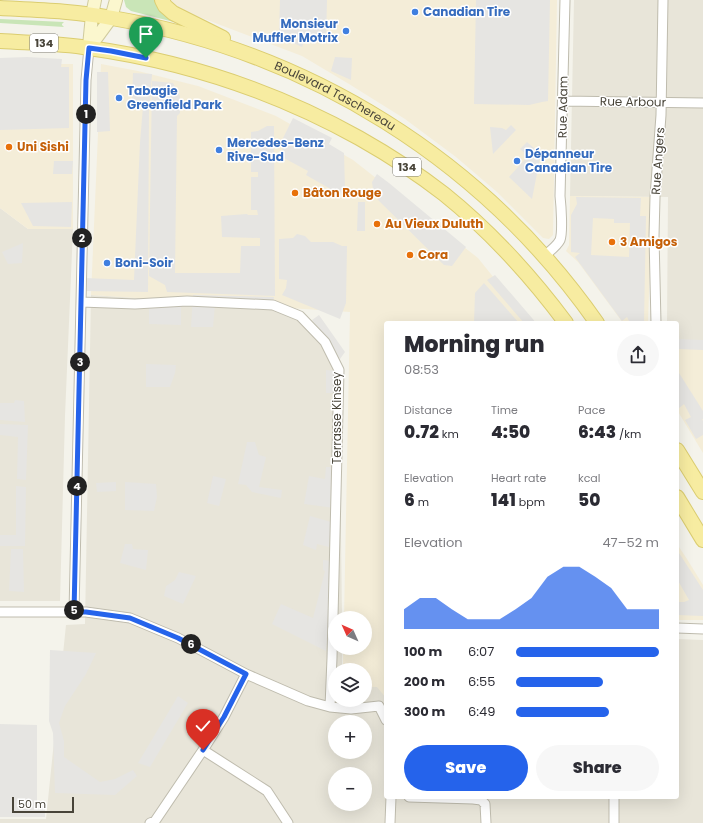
<!DOCTYPE html>
<html lang="en">
<head>
<meta charset="utf-8">
<style>
	:root { --surface:#fff; --page:#f7f7f7; --text:#2b2b33; --muted:#7c7c81; --accent:#2563eb }
	body { margin:0; font-family:Poppins,sans-serif; background:var(--page); color:var(--text); height:100vh; display:flex; flex-direction:column; font-size:15px; white-space:nowrap }
	* { box-sizing:border-box; margin:0 }
	p { font-size:13px; color:var(--muted) }
	.icon { flex:none; width:22px; height:22px; fill:none; stroke:currentColor; stroke-width:2; stroke-linecap:round; stroke-linejoin:round }
	.map { position:relative; flex:1; overflow:hidden }
	.sheet { position:absolute; left:384px; top:321px; width:295px; height:478px; display:flex; flex-direction:column; background:var(--surface); border-radius:4px; box-shadow:0 4px 16px #0002 }
	.sheet>* { flex:none }
	.needle { width:26px; rotate:315deg }
	.controls { position:absolute; left:328px; top:611px; display:grid; gap:8px }
	.controls a { display:grid; place-items:center; width:44px; height:44px; border-radius:50%; background:var(--surface); box-shadow:0 4px 16px #0002; font-size:20px }
	.scale { position:absolute; left:12px; bottom:10px; width:62px; box-sizing:border-box; padding-left:4px; border:2px solid #484439; border-top:0; font-size:11px; line-height:14px; white-space:nowrap; color:#484439; -webkit-text-stroke:3px #fff; paint-order:stroke }
	.pin { position:absolute; display:grid; place-items:center; width:34px; height:34px; color:#fff; margin:-41px -17px; border-radius:50% 50% 50% 0; rotate:-45deg; box-shadow:0 0 4px #0007 }
	.pin .icon { rotate:45deg }
	.km { position:absolute; width:20px; height:20px; margin:-10px; border-radius:50%; background:#222; color:#fff; font-size:11px; line-height:20px; text-align:center }
	.round { display:grid; place-items:center; flex:none; width:42px; height:42px; border-radius:21px; background:var(--page) }
	.head { display:flex; align-items:center; justify-content:space-between; height:68px; padding:0 20px }
	h1 { font-size:22px; font-weight:800; line-height:30px }
	.stats { display:grid; grid-template-columns:repeat(3,1fr); gap:6px; height:68px; padding:4px 20px }
	.stats div { display:grid; align-content:center }
	.stats b { font-size:17px; font-weight:800 }
	.stats small { font-size:11px; font-weight:400 }
	.stats p { font-size:11px }
	.chart { height:112px; padding:8px 20px }
	.chart p { display:flex; justify-content:space-between }
	.chart svg { width:100%; height:72px; margin-top:4px; fill:var(--accent); opacity:.7 }
	.button { display:flex; gap:8px; margin-top:auto; padding:8px 20px }
	.button a { flex:1; height:46px; border-radius:24px; background:var(--accent); color:#fff; font-size:16px; font-weight:800; line-height:46px; text-align:center }
	.button a+a { background:var(--page); color:var(--text) }
	ul { padding:0 20px; list-style:none; font-size:13px }
	li { display:grid; grid-template-columns:64px 48px 1fr; align-items:center; height:30px }
	li i { height:10px; border-radius:5px; background:var(--accent) }
	.map>svg:first-child { display:block }
	.residential { fill:#e8e5d9; fill-rule:evenodd }
	.commercial { fill:#f4edd8 }
	.green { fill:#c9e5b7 }
	.parking { fill:#e6e5e2; fill-rule:evenodd }
	.lines { fill:none; stroke-linecap:round; stroke-linejoin:round }
	.minor-casing { stroke:#bfbcae; stroke-width:11 }
	.secondary-casing { stroke:#d0cb9e; stroke-width:14 }
	.primary-casing { stroke:#dbcd71; stroke-width:16 }
	.minor { stroke:#fff; stroke-width:9 }
	.secondary { stroke:#fbf7ce; stroke-width:12 }
	.primary { stroke:#f7eca1; stroke-width:14 }
	.route-casing { stroke:#fff; stroke-width:8 }
	.route { stroke:#2563eb; stroke-width:5 }
	.shop-dot { fill:#3f7fe0; stroke:#fff; stroke-width:1.5 }
	.food-dot { fill:#e8710a; stroke:#fff; stroke-width:1.5 }
	.labels { text-anchor:middle; stroke-width:3; stroke-linejoin:round; paint-order:stroke }
	.shield { fill:#fff; stroke:#7f7c74; stroke-width:1 }
	.shield-label { font-size:11px; font-weight:bold; fill:#484439 }
	.shop-label { font-size:12px; font-weight:bold; fill:#366cbe; stroke:#fff; text-anchor:start }
	.street-label { font-size:12px; fill:#484439; stroke:#fff }
	.food-label { font-size:12px; font-weight:bold; fill:#c56008; stroke:#fff; text-anchor:start }
</style>
</head>
<body>
<div class="map">
<svg width="703" height="823" viewBox="0 0 703 823">
	<rect width="100%" height="100%" fill="#f4f3eb"/>
	<path class="residential" d="M574 0H703V341L677 340V323H667L668 197 570 196Z
		M0 208 28 229H73L65 416 60 601H0Z
		M91 295 278 307 304 321 325 342 339 370 342 618H335V648H342V670H335V700H365V687H377L386 688V797H677V639L703 640V823H0V819H46L66 625 85 624ZM335 722H365V752H335ZM335 774H365V804H335Z"/>
	<path class="commercial" d="M171 0H557L553 235 549 239 543 238 497 192 456 157 405 119 349 84 302 56 210 21 176 9Z
		M0 64H73V229H28L0 208Z
		M101 64 138 71 198 86 276 116 353 160 478 258 530 323H386V698L377 687H365V670H343V648H365V618H344L350 312 91 295Z
		M570 196 652 197 648 323H623L578 262 566 251 569 245Z
		M677 340 703 341V453L677 410Z
		M677 544 687 559 703 585V620H677Z"/>
	<path class="green" d="M124 0H155L174 20V22L131 11 126 7Z
		M0 19 64 22 62 24V25L64 27 0 23Z"/>
	<path class="parking" d="M280 0H327L326 39 306 37 302 47 285 39 287 33 279 32Z
		M476 0H550L548 101 542 102 529 105 474 104Z
		M27 57 62 59 61 67H69V128L0 130V58Z
		M335 57 352 58 351 80 331 71Z
		M97 72H108L110 131 97 132Z
		M133 73 152 74 150 103H132Z
		M152 81 173 83 180 96V113L177 116 175 273H240L241 246H260V238L222 237 221 216 247 214 248 215H258L257 210H251V177H258V172H251V132L258 131 267 126H274L275 296 167 292 165 285 149 276Z
		M143 107H149L148 292 84 291V278L134 280 140 142Z
		M293 118 332 138 329 144 344 153 345 189 341 195 306 175 308 171 282 157 283 138Z
		M511 125 516 130 493 154 490 127 502 128 506 130Z
		M527 142 535 149 532 152 540 158 532 199 509 177 528 156 520 149Z
		M54 161H73L72 174H53Z
		M377 174 389 183 466 247 452 266 444 265 374 196 372 182Z
		M576 197 641 198 640 216H646L644 323H630L627 317 622 321 575 257 580 253 571 252V215L577 204ZM593 218 614 219V223H630L629 257 591 255Z
		M72 202 71 227 33 226 21 203Z
		M358 202H365V231H357Z
		M297 234 305 236 311 242H333L342 246H347L346 303 340 319 282 295 286 288 287 280 279 279V239L293 238Z
		M23 243 22 263 8 264 2 252Z
		M495 275 532 318 536 323H524L487 280Z
		M484 283 519 323H474L475 293Z
		M193 295 274 297 272 309 215 305 213 327H191Z
		M149 302 181 303V325L149 324Z
		M319 315 345 352 340 359 312 320Z
		M677 339 703 340V350L677 349Z
		M677 359 679 360V373L703 411V419H702L703 421V435L696 439 685 420 691 417 684 404 678 409 677 408Z
		M146 364 176 365 175 373 170 387H146Z
		M326 370 335 371V393H326Z
		M15 400 24 401 25 422 0 420V403H14Z
		M0 424 28 425 26 480 17 479 18 437 0 435Z
		M247 442H255L259 455 266 457 259 487 282 490 281 498 252 492 246 485 238 484Z
		M326 467H334V508L304 504 309 476 325 479Z
		M213 476 226 479 219 506 207 503Z
		M116 482V491L97 492 96 483Z
		M125 482 156 484 157 497 154 511 125 510Z
		M16 486 26 487 25 546H0V535H16Z
		M310 516 331 522 329 547 317 544 316 550 303 545Z
		M125 544H132L133 549 148 550 146 570 120 563Z
		M11 549H23L24 592 9 591Z
		M677 553H679L703 590V616L677 615V602H684L689 600 677 579Z
		M323 560 333 561 330 614 326 651 272 624 281 604 313 618 325 571 323 570Z
		M179 572 196 576 183 604 164 596 166 586 175 580Z
		M50 650 96 653 86 674 65 706 59 723 64 741V757L100 782 115 779 133 770 137 776 115 795 55 793 53 733 49 721Z
		M178 696 188 703 150 767 138 763Z
		M0 724 37 725V801L45 808V817H0Z"/>
	<g class="lines">
		<g class="minor-casing">
			<path id="minor" d="M563 101 703 103
				M544 256C549 252 557 246 560 240 563 232 561 205 560 196L565 0
				M81 302 135 304 187 301 273 305 300 316 325 342 339 370 332 658 330 707
				M656 323 654 236 655 197 661 115 663 0
				M0 612H86L130 618 178 638 246 674 308 701 330 707 351 709 379 706 386 720
				M74 612 86 80 89 48
				M677 628 703 629
				M203 750 267 791 288 823
				M409 797 473 799 481 800 485 804 486 823
				M150 823 155 821 203 750 224 717 246 674
				M390 823 391 797
				M614 823V797"/>
		</g>
		<g class="secondary-casing">
			<path id="secondary" d="M89 46 92 15 95 0
				M89 48 111 18 116 0"/>
		</g>
		<g class="primary-casing">
			<g id="primary">
				<path d="M162 0 165 6 173 13 223 38"/>
				<path id="s1" d="M0 8C38 10 75 11 112 18 309 52 482 159 597 323"/>
				<path d="M0 41C30 43 59 43 89 48 183 61 276 92 359 138 389 155 417 173 444 194 490 231 531 276 566 323"/>
				<path d="M677 450 703 492"/>
				<path d="M677 497 703 540"/>
			</g>
		</g>
		<use href="#minor" class="minor"/>
		<use href="#secondary" class="secondary"/>
		<use href="#primary" class="primary"/>
	</g>
	<g class="lines">
		<g class="route-casing">
			<path id="route" d="M146 58 111 51 89 48 86 80 74 612H86L130 618 178 638 246 674 224 717 203 750"/>
		</g>
		<use href="#route" class="route"/>
	</g>
	<g class="shop-dot">
		<circle cx="415" cy="12" r="4"/>
		<circle cx="346" cy="31" r="4"/>
		<circle cx="119" cy="98" r="4"/>
		<circle cx="219" cy="150" r="4"/>
		<circle cx="517" cy="161" r="4"/>
		<circle cx="107" cy="263" r="4"/>
	</g>
	<g class="food-dot">
		<circle cx="9" cy="147" r="4"/>
		<circle cx="295" cy="193" r="4"/>
		<circle cx="377" cy="224" r="4"/>
		<circle cx="612" cy="242" r="4"/>
		<circle cx="410" cy="255" r="4"/>
	</g>
	<g class="labels">
		<g class="shield">
			<rect x="30" y="34" width="28" height="18" rx="3"/>
			<rect x="393" y="158" width="28" height="18" rx="3"/>
		</g>
		<g class="shield-label">
			<text x="44" y="47">134</text>
			<text x="407" y="171">134</text>
		</g>
		<g class="shop-label">
			<text x="423" y="16">Canadian Tire</text>
			<text x="338" y="28" text-anchor="end">Monsieur<tspan x="338" dy="14">Muffler Motrix</tspan></text>
			<text x="127" y="95">Tabagie<tspan x="127" dy="14">Greenfield Park</tspan></text>
			<text x="227" y="147">Mercedes-Benz<tspan x="227" dy="14">Rive-Sud</tspan></text>
			<text x="525" y="158">Dépanneur<tspan x="525" dy="14">Canadian Tire</tspan></text>
			<text x="115" y="267">Boni-Soir</text>
		</g>
		<g class="street-label">
			<text dy="4" stroke="none"><textPath href="#s1" startOffset="350">Boulevard Taschereau</textPath></text>
			<text transform="translate(633 102) rotate(1)" y="4">Rue Arbour</text>
			<text transform="translate(563 107) rotate(-89)" y="4">Rue Adam</text>
			<text transform="translate(658 161) rotate(-86)" y="4">Rue Angers</text>
			<text transform="translate(337 418) rotate(-90)" y="4">Terrasse Kinsey</text>
		</g>
		<g class="food-label">
			<text x="17" y="151">Uni Sishi</text>
			<text x="303" y="197">Bâton Rouge</text>
			<text x="385" y="228">Au Vieux Duluth</text>
			<text x="620" y="246">3 Amigos</text>
			<text x="418" y="259">Cora</text>
		</g>
	</g>
</svg>
<div class="controls">
<a><svg class="needle" viewBox="-14 -14 28 28"><path d="M0-13l5 13h-10z" fill="#e53935"/><path d="M0 13l5-13h-10z" fill="#7c7c81"/></svg></a>
<a><svg class="icon" aria-label="layers" viewBox="0 0 24 24"><path d="M12 4l9 5-9 5-9-5zM3 14l9 5 9-5"/></svg></a>
<a>+</a>
<a>−</a>
</div>
<div class="scale">50 m</div>
<div class="pin" style="left:146px;top:58px;background:#1e9e55"><svg class="icon" aria-label="arrive" viewBox="0 0 24 24"><path d="M6 21V4h12l-3 4 3 4H6"/></svg></div>
<div class="pin" style="left:203px;top:750px;background:#d93025"><svg class="icon" aria-label="check" viewBox="0 0 24 24"><path d="M5 12l5 5 9-10"/></svg></div>
<b class="km" style="left:86px;top:114px">1</b>
<b class="km" style="left:82px;top:238px">2</b>
<b class="km" style="left:80px;top:362px">3</b>
<b class="km" style="left:77px;top:486px">4</b>
<b class="km" style="left:74px;top:610px">5</b>
<b class="km" style="left:191px;top:644px">6</b>
<section class="sheet">
<div class="head"><div><h1>Morning run</h1><p>08:53</p></div><a class="round"><svg class="icon" aria-label="share" viewBox="0 0 24 24"><path d="M12 15V3M7 8l5-5 5 5M5 13v7h14v-7"/></svg></a></div>
<div class="stats">
<div><p>Distance</p><b>0.72<small> km</small></b></div>
<div><p>Time</p><b>4:50</b></div>
<div><p>Pace</p><b>6:43<small> /km</small></b></div>
</div>
<div class="stats">
<div><p>Elevation</p><b>6<small> m</small></b></div>
<div><p>Heart rate</p><b>141<small> bpm</small></b></div>
<div><p>kcal</p><b>50</b></div>
</div>
<div class="chart"><p><span>Elevation</span>47–52 m</p>
<svg viewBox="0 0 160 44" preserveAspectRatio="none"><path d="M0 44V32L10 25L20 25L30 32L40 38L50 38L60 38L70 32L80 25L90 12L100 6L110 6L120 12L130 19L140 32L150 32L160 32V44z"/></svg>
</div>
<ul>
<li><b>100 m</b>6:07<i style="width:100%"></i></li>
<li><b>200 m</b>6:55<i style="width:61%"></i></li>
<li><b>300 m</b>6:49<i style="width:65%"></i></li>
</ul>
<div class="button"><a>Save</a><a>Share</a></div>
</section>
</div>
</body>
</html>
